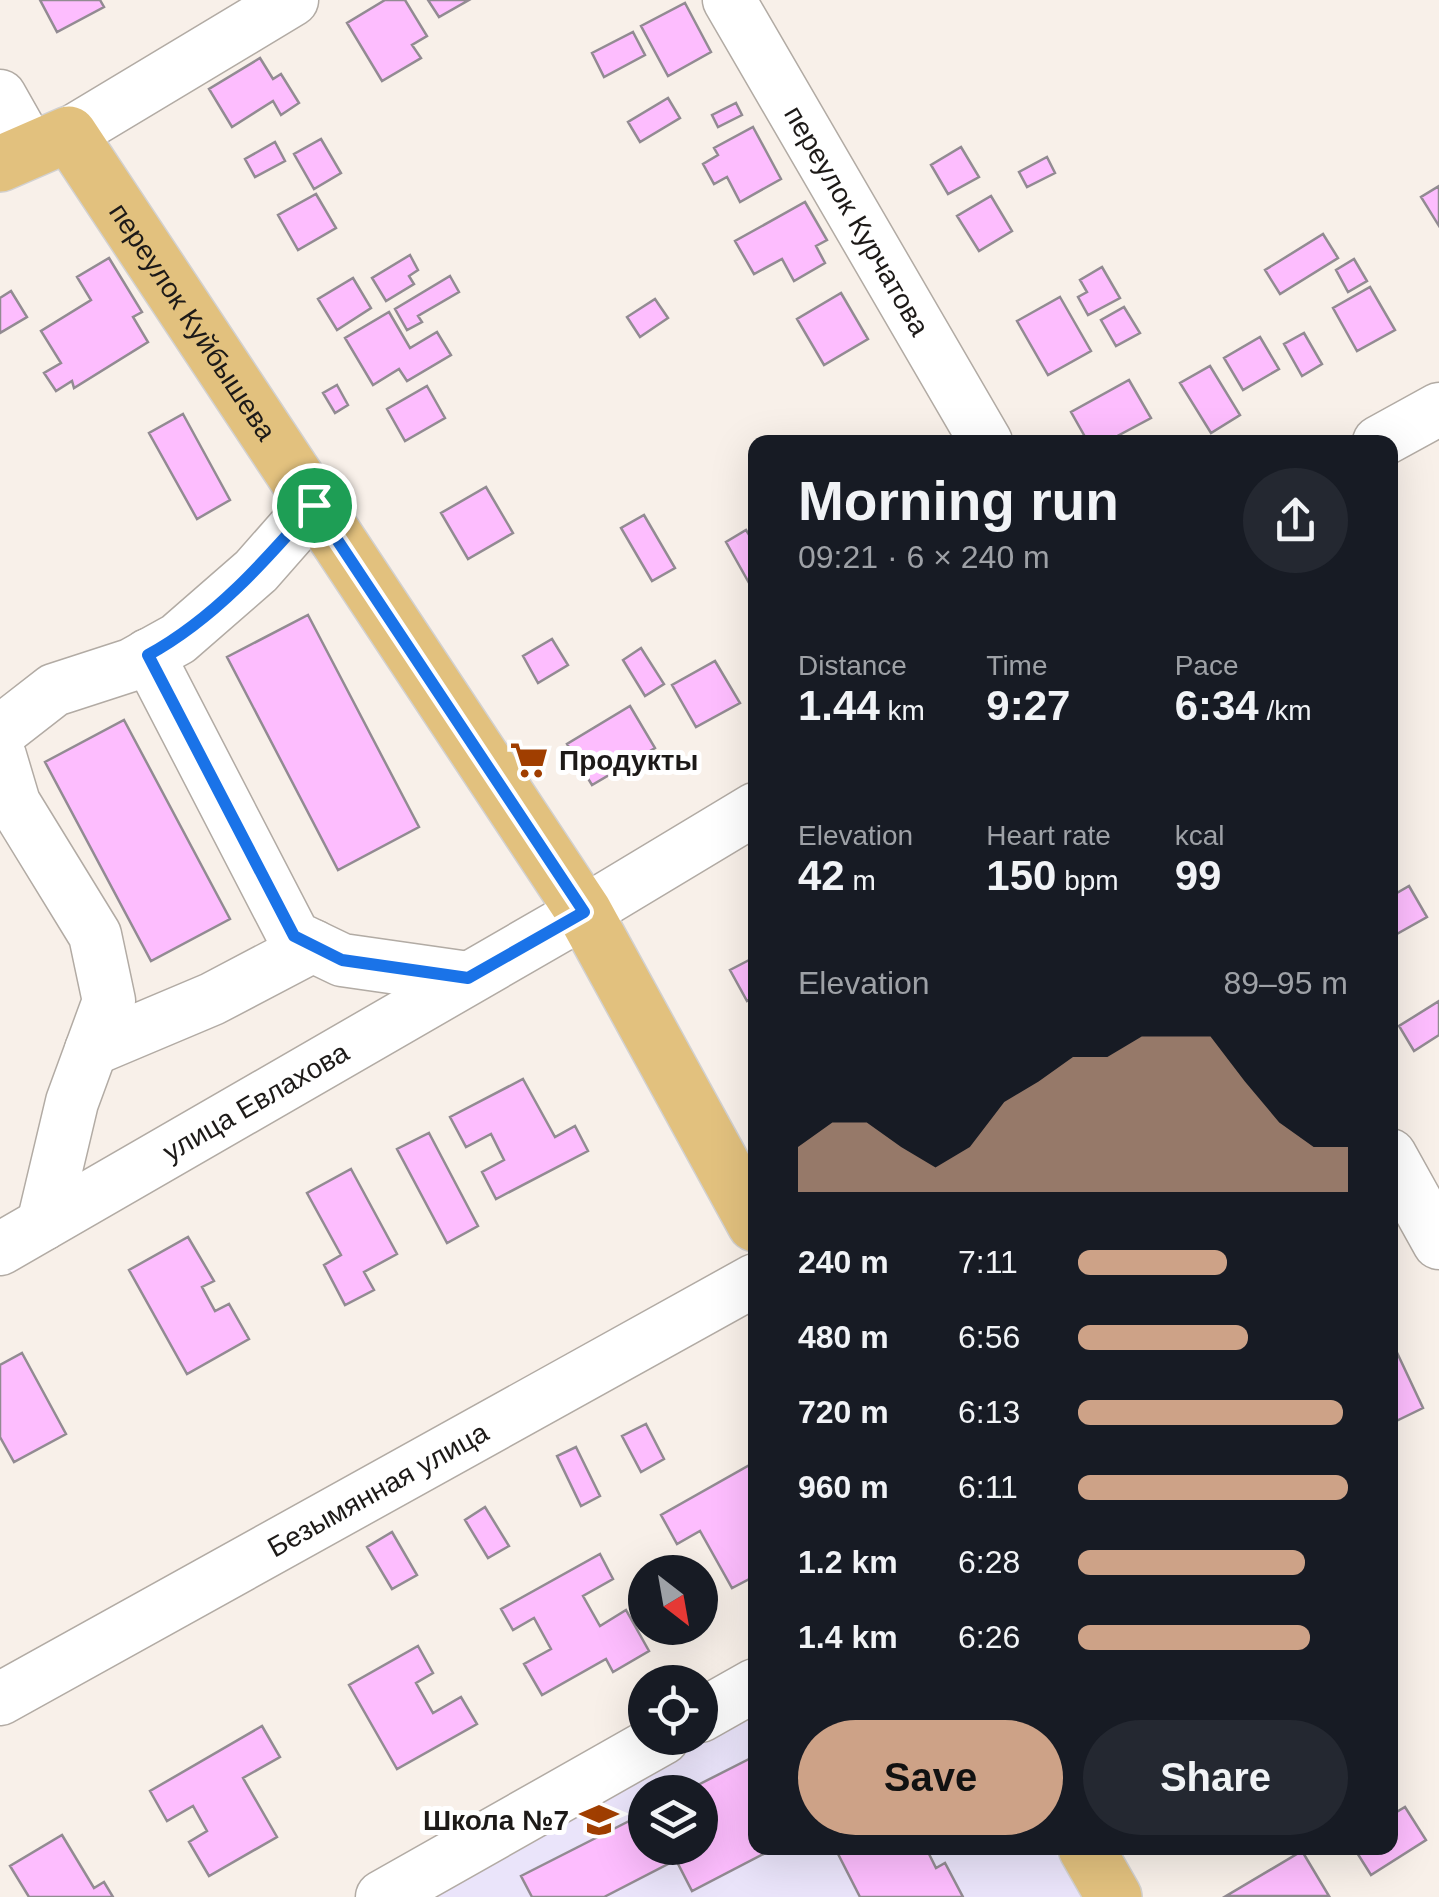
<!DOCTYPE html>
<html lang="en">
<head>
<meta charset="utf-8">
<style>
	:root { --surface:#171b24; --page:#242831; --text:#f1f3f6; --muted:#9ea1a6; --accent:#cda287 }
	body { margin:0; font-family:Arial,sans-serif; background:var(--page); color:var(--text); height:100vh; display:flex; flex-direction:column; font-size:38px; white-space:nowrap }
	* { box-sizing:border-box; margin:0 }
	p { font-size:32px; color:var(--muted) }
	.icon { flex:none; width:55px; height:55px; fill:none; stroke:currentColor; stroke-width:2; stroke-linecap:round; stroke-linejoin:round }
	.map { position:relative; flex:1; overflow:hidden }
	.details { position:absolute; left:748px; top:435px; width:650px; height:1420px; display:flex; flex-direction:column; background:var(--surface); border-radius:20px; box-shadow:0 10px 40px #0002 }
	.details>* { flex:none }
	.needle { width:65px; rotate:149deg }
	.buttons { position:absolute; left:628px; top:1555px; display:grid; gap:20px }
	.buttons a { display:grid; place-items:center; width:90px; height:90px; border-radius:50%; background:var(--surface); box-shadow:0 10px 40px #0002; font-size:50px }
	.pin { position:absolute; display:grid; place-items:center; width:85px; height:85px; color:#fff; margin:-42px; border:5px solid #fff; border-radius:50%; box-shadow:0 2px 10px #0007 }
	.round { display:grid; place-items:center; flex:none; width:105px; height:105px; border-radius:52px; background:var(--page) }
	.headline { display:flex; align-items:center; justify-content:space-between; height:170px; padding:0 50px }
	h1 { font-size:55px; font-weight:700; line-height:75px }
	.stats { display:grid; grid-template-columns:repeat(3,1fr); gap:15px; height:170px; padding:10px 50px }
	.stats div { display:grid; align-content:center }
	.stats b { font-size:42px; font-weight:700 }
	.stats small { font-size:28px; font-weight:400 }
	.stats p { font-size:28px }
	.chart { height:280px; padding:20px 50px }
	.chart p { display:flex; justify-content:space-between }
	.chart svg { width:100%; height:180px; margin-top:10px; fill:var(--accent); opacity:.7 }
	.button { display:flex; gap:20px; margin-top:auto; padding:20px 50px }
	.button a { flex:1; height:115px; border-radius:60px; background:var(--accent); color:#111; font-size:40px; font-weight:700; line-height:115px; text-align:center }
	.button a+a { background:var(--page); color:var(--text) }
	ul { padding:0 50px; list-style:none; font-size:32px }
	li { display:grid; grid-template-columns:160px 120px 1fr; align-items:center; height:75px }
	li i { height:25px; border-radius:12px; background:var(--accent) }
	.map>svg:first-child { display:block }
	.education { fill:#eae4fa; fill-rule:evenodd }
	.building { fill:#fdbdfe; stroke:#928b92; stroke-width:2.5 }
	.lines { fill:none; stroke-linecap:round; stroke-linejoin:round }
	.minor-casing { stroke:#b2aba4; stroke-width:55 }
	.major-casing { stroke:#d2d1d1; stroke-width:58 }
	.minor { stroke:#fff; stroke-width:52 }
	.major { stroke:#e2c17e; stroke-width:55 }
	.route-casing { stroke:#fff; stroke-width:20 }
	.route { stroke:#1a73e8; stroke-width:12 }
	.labels { text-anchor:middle; stroke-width:10; stroke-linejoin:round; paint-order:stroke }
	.street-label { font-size:28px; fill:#1d1a18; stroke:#fff }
	.poi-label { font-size:28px; font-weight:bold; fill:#1d1a18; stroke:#fff; text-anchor:start }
</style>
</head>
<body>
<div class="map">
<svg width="1439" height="1897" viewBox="0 0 1439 1897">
	<rect width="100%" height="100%" fill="#f8f0e9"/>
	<path class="education" d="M755 1704V1848H1053L1081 1897H425L423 1894ZM645 1792H700V1848H645Z"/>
	<path class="building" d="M40 0H100L104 7 57 32Z
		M385 0H405L427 36 412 45 421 58 382 81 347 23Z
		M428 0H469L439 17Z
		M685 3 711 52 668 76 641 26Z
		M633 32 645 55 604 77 592 53Z
		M260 58 273 79 281 74 299 103 281 115 273 101 232 127 209 89Z
		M668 98 680 118 640 142 628 122Z
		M736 103 742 115 718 127 712 115Z
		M753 127 781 179 740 202 727 177 714 184 703 164 718 155 714 148Z
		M321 139 341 173 314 189 294 154Z
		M275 142 285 161 255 177 245 159Z
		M961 147 979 177 948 194 931 165Z
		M1047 157 1055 173 1027 187 1019 172Z
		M1439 186V226L1421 197Z
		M316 194 336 228 298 250 278 215Z
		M991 196 1012 231 979 251 957 216Z
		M805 202 827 240 816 246 825 263 794 281 782 259 754 274 735 241Z
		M1323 234 1338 258 1280 294 1265 270Z
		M410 255 418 270 409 276 414 284 386 301 372 278Z
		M109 258 142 312 133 317 148 342 74 388 72 381 56 391 44 373 61 363 41 331 91 300 77 277Z
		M1354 259 1367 281 1348 292 1336 270Z
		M1102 267 1120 298 1088 315 1078 297 1087 292 1080 280Z
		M450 276 459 292 418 316 422 322 407 330 395 309Z
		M353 278 371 308 337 330 318 299Z
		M1370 287 1395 330 1357 351 1333 308Z
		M11 291 27 317 0 333V298Z
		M841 293 868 339 824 365 797 319Z
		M1060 297 1091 351 1048 375 1017 321Z
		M655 299 668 318 640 337 627 317Z
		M1124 307 1140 333 1116 346 1101 320Z
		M389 312 410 348 437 332 451 355 407 381 399 369 373 385 345 338Z
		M1304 333 1322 364 1302 376 1284 344Z
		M1260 337 1279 369 1243 390 1224 358Z
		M1210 366 1240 415 1211 433 1180 383Z
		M1129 380 1151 418 1106 442H1088L1071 412Z
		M337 385 348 405 335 413 323 393Z
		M427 386 445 418 405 441 387 409Z
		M183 414 230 500 197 519 149 433Z
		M486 487 513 533 468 559 441 513Z
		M644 515 675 568 652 581 621 528Z
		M746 530 755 544V588L753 590 726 542Z
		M308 615 419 827 338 870 227 657Z
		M552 639 568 665 538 683 523 656Z
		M641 648 664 684 645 696 623 660Z
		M715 661 740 703 696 727 672 685Z
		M630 706 655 748 592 785 567 744Z
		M124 720 230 919 151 961 45 762Z
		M1409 886 1427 917 1395 935 1390 925V897Z
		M755 957V996L747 1001 730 970Z
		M1439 1001V1035L1414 1051 1399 1026Z
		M523 1079 555 1137 575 1126 588 1151 496 1199 482 1172 504 1160 491 1134 466 1147 450 1117Z
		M429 1133 478 1226 447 1243 397 1149Z
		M351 1169 397 1254 364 1272 374 1290 345 1305 324 1265 341 1255 307 1193Z
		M188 1237 214 1281 202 1287 215 1311 229 1304 249 1339 187 1374 129 1270Z
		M1390 1342H1392L1423 1408 1390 1424Z
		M22 1353 66 1434 14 1462 0 1437V1365Z
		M646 1424 664 1459 641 1472 622 1436Z
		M576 1447 600 1496 581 1506 557 1456Z
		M755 1462V1504L751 1506 755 1513V1576L732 1588 700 1531 677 1544 661 1515Z
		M485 1507 509 1546 488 1558 465 1520Z
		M392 1532 417 1575 392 1589 367 1547Z
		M600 1554 613 1579 583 1596 600 1626 626 1610 649 1651 613 1672 606 1659 542 1695 524 1664 551 1649 534 1618 513 1630 501 1609Z
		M418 1646 433 1673 416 1683 433 1713 461 1697 477 1724 397 1769 349 1685Z
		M262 1726 280 1757 243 1778 277 1837 209 1876 189 1842 207 1831 193 1806 167 1821 150 1791Z
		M755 1756V1848H775L692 1891 676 1860 604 1897H532L521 1876 645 1813V1848H700V1792H684Z
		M1405 1807 1426 1840 1371 1875 1354 1848H1390V1816Z
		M62 1835 94 1888 104 1882 113 1897H29L10 1866Z
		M835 1848H926L936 1868 945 1863 963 1897H860Z
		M1302 1851 1329 1896H1226Z"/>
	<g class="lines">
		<g class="minor-casing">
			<g id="minor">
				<path id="s1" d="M729 0 986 442"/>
				<path d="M0 96 30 149"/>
				<path d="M69 134 292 0"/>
				<path d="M1379 442 1439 409"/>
				<path d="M148 655 294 937 342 960 468 978"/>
				<path d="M0 732 54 690 131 665 178 639 256 571 314 505"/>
				<path d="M0 756 14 803 95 935 109 1001 72 1102 43 1224"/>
				<path d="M91 1050 212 999 313 946"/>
				<path d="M1390 1155 1439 1243"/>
				<path id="s2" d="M0 1249 584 912 755 809"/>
				<path id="s3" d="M0 1699 755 1280"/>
				<path d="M700 1716 755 1685"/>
				<path d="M382 1897 663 1738"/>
			</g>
		</g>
		<g class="major-casing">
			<g id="major">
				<path id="s4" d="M0 164 69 134 584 912 755 1224"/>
				<path d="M1086 1848 1114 1897"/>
			</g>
		</g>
		<use href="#minor" class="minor"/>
		<use href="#major" class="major"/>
	</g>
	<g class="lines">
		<g class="route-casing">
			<path id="route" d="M314 505 584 912 468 978 342 960 294 936 148 655C214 619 265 561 314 505Z"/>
		</g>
		<use href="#route" class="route"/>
	</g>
	<defs>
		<g id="supermarket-bare" transform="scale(3)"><path d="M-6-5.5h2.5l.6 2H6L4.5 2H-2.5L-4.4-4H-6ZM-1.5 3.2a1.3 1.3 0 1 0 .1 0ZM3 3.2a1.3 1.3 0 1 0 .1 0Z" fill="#a03e00" stroke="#fff" stroke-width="2.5" paint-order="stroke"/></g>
		<g id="school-bare" transform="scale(3)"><path d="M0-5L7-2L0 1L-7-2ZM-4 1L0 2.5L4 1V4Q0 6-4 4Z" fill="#a03e00" stroke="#fff" stroke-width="2.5" paint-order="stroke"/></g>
	</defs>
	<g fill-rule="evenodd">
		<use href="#supermarket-bare" x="529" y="760"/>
		<use href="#school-bare" x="599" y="1820"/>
	</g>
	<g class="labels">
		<g class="street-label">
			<text dy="10" stroke="none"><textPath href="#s1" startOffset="255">переулок Курчатова</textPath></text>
			<text dy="10" stroke="none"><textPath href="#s4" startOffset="300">переулок Куйбышева</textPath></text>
			<text dy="10" stroke="none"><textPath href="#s2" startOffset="295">улица Евлахова</textPath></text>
			<text dy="10" stroke="none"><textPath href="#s3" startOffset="432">Безымянная улица</textPath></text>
		</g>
		<g class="poi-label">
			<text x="559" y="770">Продукты</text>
			<text x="569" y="1830" text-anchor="end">Школа №7</text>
		</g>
	</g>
</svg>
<div class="buttons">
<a><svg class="needle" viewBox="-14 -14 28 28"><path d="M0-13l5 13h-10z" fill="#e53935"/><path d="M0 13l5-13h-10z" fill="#9ea1a6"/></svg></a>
<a><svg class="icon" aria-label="locate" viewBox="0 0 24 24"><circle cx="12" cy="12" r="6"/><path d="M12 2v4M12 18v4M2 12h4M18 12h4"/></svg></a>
<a><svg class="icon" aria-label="layers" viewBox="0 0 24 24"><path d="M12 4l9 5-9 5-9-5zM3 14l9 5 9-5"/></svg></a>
</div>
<div class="pin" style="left:314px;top:505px;background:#1e9e55"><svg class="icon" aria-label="arrive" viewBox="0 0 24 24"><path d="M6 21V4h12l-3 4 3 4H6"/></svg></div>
<section class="details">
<div class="headline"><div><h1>Morning run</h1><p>09:21 · 6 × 240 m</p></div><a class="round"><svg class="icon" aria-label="share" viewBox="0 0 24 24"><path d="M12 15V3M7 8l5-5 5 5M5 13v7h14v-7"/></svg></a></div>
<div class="stats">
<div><p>Distance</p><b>1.44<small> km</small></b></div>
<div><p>Time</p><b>9:27</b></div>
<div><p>Pace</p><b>6:34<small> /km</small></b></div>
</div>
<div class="stats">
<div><p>Elevation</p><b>42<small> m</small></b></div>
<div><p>Heart rate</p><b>150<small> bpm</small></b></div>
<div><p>kcal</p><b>99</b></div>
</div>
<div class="chart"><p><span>Elevation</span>89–95 m</p>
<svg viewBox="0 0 160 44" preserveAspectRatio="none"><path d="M0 44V33L10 27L20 27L30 33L40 38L50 33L60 22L70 17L80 11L90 11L100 6L110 6L120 6L130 17L140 27L150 33L160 33V44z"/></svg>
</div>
<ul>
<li><b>240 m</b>7:11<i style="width:55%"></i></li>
<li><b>480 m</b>6:56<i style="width:63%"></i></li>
<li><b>720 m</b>6:13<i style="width:98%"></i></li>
<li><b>960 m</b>6:11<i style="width:100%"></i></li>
<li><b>1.2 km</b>6:28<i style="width:84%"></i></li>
<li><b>1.4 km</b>6:26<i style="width:86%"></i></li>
</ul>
<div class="button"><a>Save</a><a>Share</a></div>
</section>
</div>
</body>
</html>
